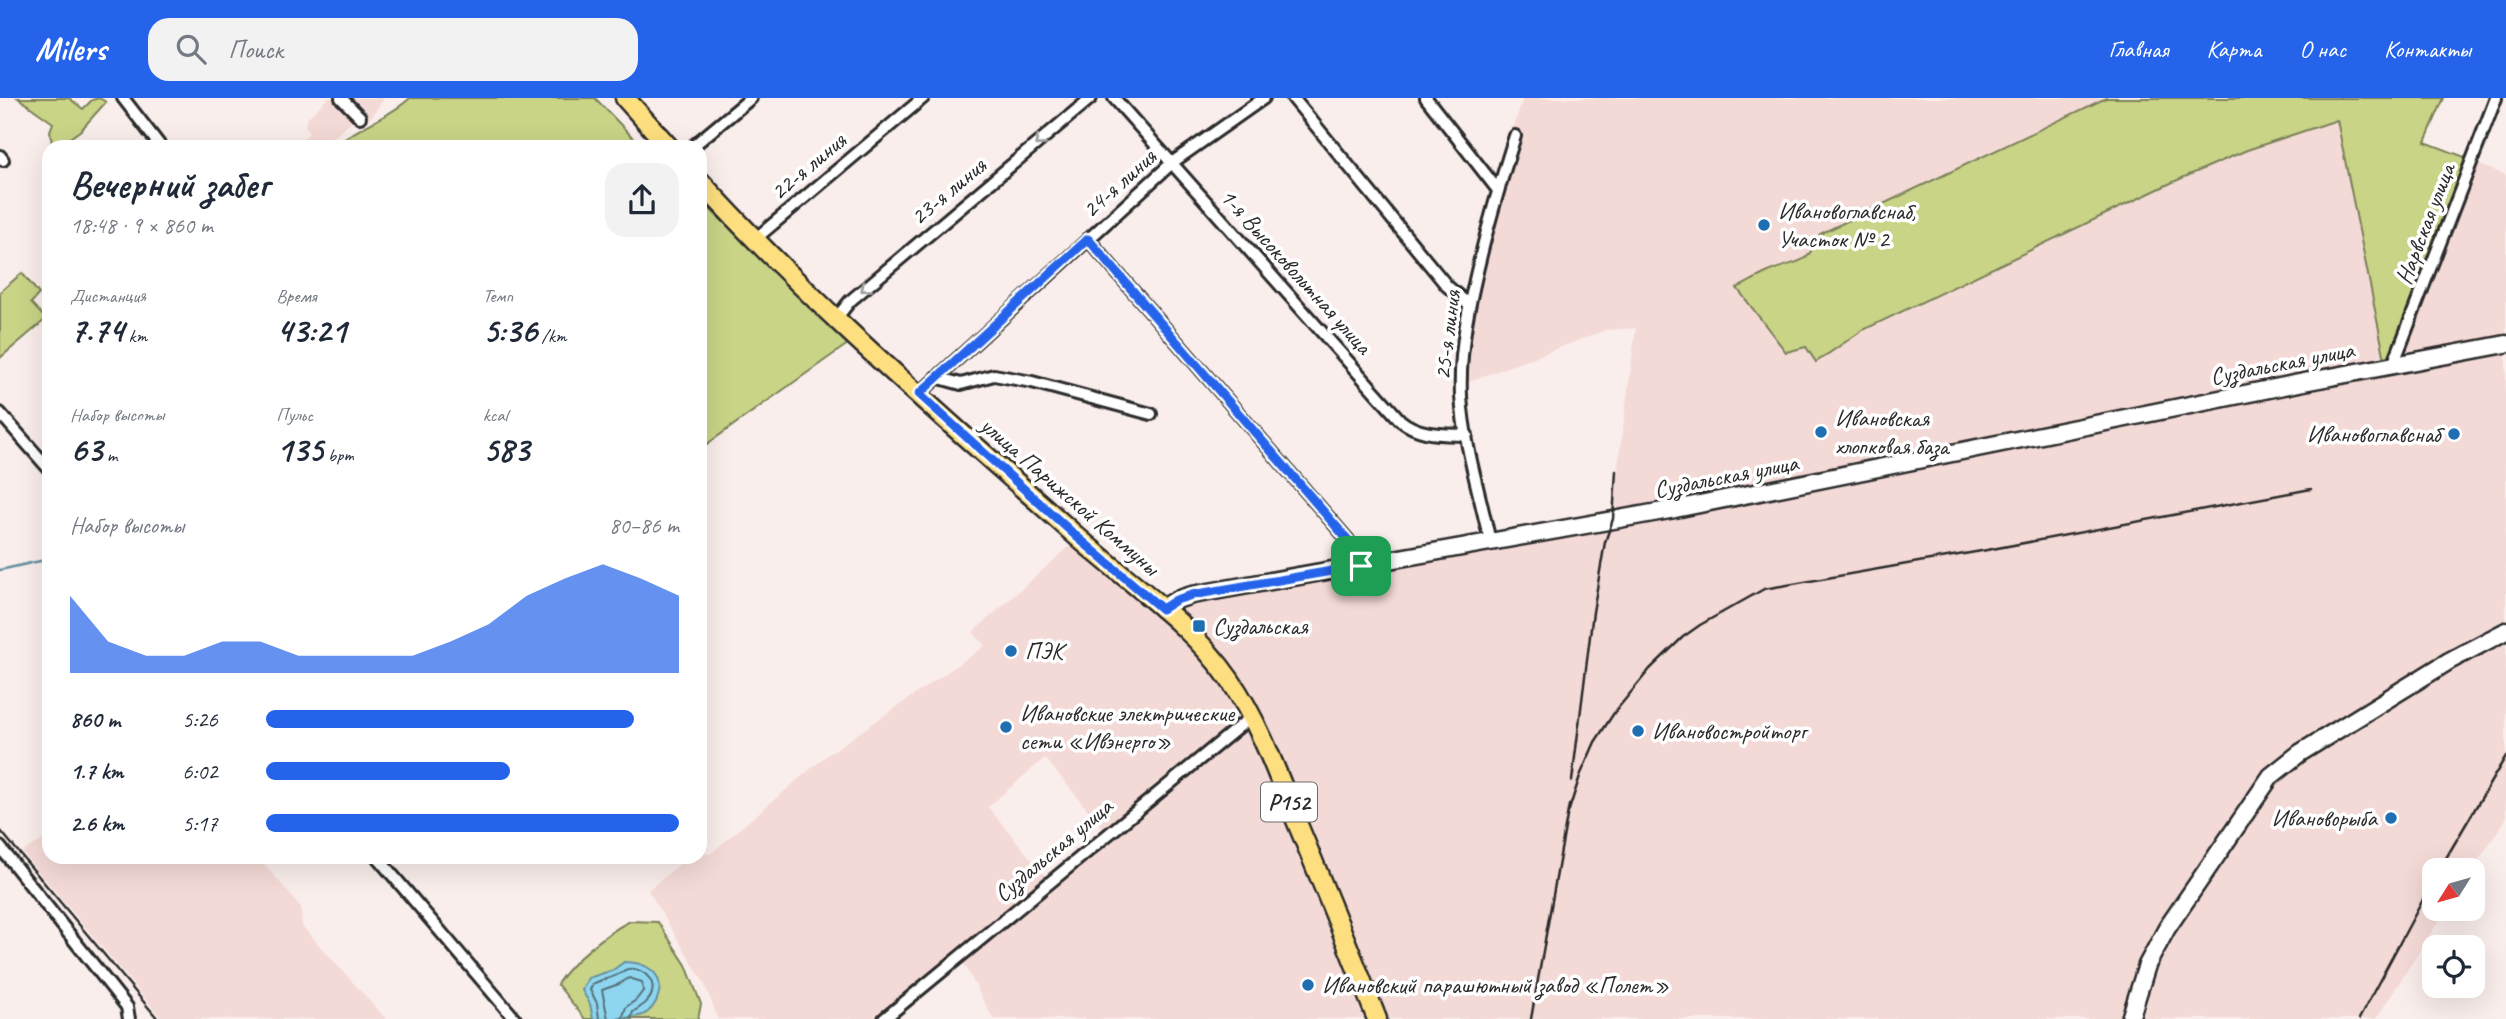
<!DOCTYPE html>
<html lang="ru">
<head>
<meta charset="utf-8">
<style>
	:root { --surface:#fff; --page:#f2f2f3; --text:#1f2937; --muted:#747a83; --accent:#2563eb }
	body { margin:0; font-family:Caveat,sans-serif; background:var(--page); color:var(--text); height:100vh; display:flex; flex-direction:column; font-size:26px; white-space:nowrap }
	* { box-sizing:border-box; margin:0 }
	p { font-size:23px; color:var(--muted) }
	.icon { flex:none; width:38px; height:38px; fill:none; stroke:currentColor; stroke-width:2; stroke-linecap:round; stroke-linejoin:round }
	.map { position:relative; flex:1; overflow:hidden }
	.side { position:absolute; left:42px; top:42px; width:665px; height:724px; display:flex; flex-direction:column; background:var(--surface); border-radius:21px; box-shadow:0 7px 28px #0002 }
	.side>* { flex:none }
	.needle { width:46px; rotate:233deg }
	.tools { position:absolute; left:2422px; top:760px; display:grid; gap:14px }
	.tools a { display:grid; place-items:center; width:63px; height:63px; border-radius:14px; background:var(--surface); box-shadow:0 7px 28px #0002; font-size:35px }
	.pin { position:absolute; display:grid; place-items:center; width:60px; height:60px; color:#fff; margin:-30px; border-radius:14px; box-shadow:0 4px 10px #0006 }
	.round { display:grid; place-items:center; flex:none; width:74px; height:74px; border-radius:21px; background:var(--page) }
	.overview { display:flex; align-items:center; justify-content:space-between; height:119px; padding:0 28px }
	h1 { font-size:38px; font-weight:600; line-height:52px }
	.metrics { display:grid; grid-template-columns:repeat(3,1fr); gap:10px; height:119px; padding:7px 28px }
	.metrics div { display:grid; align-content:center }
	.metrics b { font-size:35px; font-weight:600 }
	.metrics small { font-size:19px; font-weight:400 }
	.metrics p { font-size:19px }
	.chart { height:196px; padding:14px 28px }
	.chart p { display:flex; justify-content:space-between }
	.chart svg { width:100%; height:126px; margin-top:7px; fill:var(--accent); opacity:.7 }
	ul { padding:0 28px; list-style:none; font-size:23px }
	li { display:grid; grid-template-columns:112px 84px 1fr; align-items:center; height:52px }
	li i { height:18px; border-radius:9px; background:var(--accent) }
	header { display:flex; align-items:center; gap:42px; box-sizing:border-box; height:98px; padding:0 35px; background:var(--accent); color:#fff }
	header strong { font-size:33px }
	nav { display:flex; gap:38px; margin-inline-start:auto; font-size:24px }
	.search { width:490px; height:63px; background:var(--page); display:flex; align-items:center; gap:18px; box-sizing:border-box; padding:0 24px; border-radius:21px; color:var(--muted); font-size:26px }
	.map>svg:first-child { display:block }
	.built { fill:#f4dad6 }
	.green { fill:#c9d487; stroke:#7a8059; stroke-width:2 }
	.water { fill:#8ed5ef; stroke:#6691a1; stroke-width:2 }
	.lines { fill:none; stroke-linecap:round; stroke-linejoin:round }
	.shore { stroke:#536f79; stroke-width:2 }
	.stream { stroke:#6691a1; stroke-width:2.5 }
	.street-casing { stroke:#2b2b2b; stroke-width:16 }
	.secondary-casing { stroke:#2b2b2b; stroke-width:21 }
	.primary-casing { stroke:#2b2b2b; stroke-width:23 }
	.street { stroke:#fff; stroke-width:10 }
	.secondary { stroke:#fff; stroke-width:16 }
	.primary { stroke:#fedf80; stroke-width:18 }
	.rail { stroke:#2b2b2b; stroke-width:2.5 }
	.oneway { stroke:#a0a0a0 }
	.route-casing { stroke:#fff; stroke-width:14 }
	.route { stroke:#2563eb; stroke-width:9 }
	.poi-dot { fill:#1f6fb2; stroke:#fff; stroke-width:2.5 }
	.labels { text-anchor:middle; stroke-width:7; stroke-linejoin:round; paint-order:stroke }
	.shield { fill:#fff; stroke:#6b6b6b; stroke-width:2 }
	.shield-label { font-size:23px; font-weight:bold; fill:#2b2b2b }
	.street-label { font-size:24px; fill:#2b2b2b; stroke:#fff }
	.poi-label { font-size:24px; fill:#2b2b2b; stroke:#fff; text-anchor:start }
</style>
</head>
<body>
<header>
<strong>Milers</strong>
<div class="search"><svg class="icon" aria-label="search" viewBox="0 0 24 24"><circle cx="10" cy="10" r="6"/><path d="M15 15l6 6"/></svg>Поиск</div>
<nav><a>Главная</a><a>Карта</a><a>О нас</a><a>Контакты</a></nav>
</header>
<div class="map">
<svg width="2506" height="921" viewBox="0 0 2506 921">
	<rect width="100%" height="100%" fill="#faeeec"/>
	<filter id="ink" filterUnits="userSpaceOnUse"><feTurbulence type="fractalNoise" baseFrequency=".0143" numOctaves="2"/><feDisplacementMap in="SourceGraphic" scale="14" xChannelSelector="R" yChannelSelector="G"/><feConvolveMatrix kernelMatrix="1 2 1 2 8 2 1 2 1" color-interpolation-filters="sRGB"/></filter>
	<g filter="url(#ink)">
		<path class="built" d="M328 0H339L358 19 322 49H293L309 35 305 28 307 20Z
			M345 0H384L371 20H364Z
			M1523 0H2106L1995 51 1814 150 1798 166 1776 171 1807 249 1816 264 1863 232 2173 84 2247 52 2338 21 2384 257 2392 264 1612 414 1636 230 1606 232 1460 287 1456 266 1466 188 1498 75Z
			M2473 64 2506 77V242L2397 263Z
			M2506 251V721L2472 772H2434V810H2447L2376 921H1390L1266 624 1246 592 1176 513 1177 505Z
			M1075 443 1203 557 1246 618 1105 733 1045 660 988 709 1048 781 881 921H718L704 885 648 792 687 760H700V754L710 756 827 657 985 548 973 534Z
			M1250 627 1374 921H993L962 862Z
			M49 738V760H259L301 809 302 828 386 921H162L22 754Z"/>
		<path class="green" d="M18 0H69L83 11 92 2 99 0 106 4 81 32 60 47 52 46 50 33 53 25Z
			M410 0H595L642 49H336C358 27 388 21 410 0Z
			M2106 0H2444L2425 44 2470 61 2392 264 2384 257 2337 22 2247 52 2173 84 1863 232 1816 264 1806 249 1786 254 1737 190C1749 184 1761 177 1773 172 1800 161 1806 169 1820 136Z
			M700 102 852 243 700 351Z
			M22 175 39 196 31 205 46 221 0 260V194Z
			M630 823 658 824 686 867 701 906 698 921H585L557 886C573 862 605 836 630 823Z"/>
		<path class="water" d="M624 864C634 864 642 865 650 871 667 883 659 909 643 917 628 921 609 921 593 921L590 906 582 892 588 880 613 872Z"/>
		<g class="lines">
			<path class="shore" d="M599 921 597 905 590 892 593 886C601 881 611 881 619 876 623 874 623 872 628 871 641 869 656 881 652 895 650 904 640 909 633 914L631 921
				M608 921 602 892 619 886 629 880 642 884 643 893 636 902 626 909 622 921"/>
			<path class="stream" d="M0 472 49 461"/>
			<g class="street-casing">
				<path id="street" d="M123 0 161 49
					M341 0 360 19
					M1114 0 1400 322C1419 338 1443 336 1467 337
					M1293 0 1447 188 1469 207
					M1426 0 1497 91
					M692 49 751 0
					M0 58 3 62
					M1088 141 1348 442 1361 468
					M754 142 923 0
					M835 222 850 203 1091 0
					M2393 267 2496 0
					M936 279 961 286 994 277 1032 284 1151 316
					M919 296 1173 64 1264 0
					M0 315 49 371
					M1490 444C1480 396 1464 347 1461 298 1459 251 1469 206 1480 161 1490 119 1502 79 1515 38
					M0 749 127 909 129 921
					M378 760 515 921
					M884 921 1252 618"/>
			</g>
			<g class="secondary-casing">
				<path id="secondary" d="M1162 511 1176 502 1192 497 1675 411 2304 284 2506 246
					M2130 921 2147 867 2167 830 2271 678 2300 655 2449 563 2506 533"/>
			</g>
			<g class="primary-casing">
				<path id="primary" d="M625 0 669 49
					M700 83C815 210 946 321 1073 435 1126 483 1189 523 1230 582 1260 626 1278 678 1298 727 1325 791 1351 856 1377 921"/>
			</g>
			<use href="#street" class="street"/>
			<use href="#secondary" class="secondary"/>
			<use href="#primary" class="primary"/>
			<path class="rail" d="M1572 683 1593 514 1605 444 1613 421 1616 373
				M1568 715 1580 678 1595 644 1614 615 1650 571 1683 539 1700 527 1764 491 1987 452 2311 391
				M0 732 158 921
				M2439 772 2506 658
				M1531 921 1569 707
				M2359 921 2434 781"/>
		</g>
		<defs><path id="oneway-chevron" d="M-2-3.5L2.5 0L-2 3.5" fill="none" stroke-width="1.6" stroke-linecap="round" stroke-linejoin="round" transform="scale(1.75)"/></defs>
		<g class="oneway">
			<use href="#oneway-chevron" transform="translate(1039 44) rotate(140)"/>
			<use href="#oneway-chevron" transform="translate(865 190) rotate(140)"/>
		</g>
	</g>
	<g class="lines" filter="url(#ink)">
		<g class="route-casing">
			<path id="route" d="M1088 141 1348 442 1361 468 1192 497 1176 502 1162 511 1076 438 919 296Z"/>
		</g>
		<use href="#route" class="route"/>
	</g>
	<g class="poi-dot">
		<circle cx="1764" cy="127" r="7"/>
		<circle cx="1821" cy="334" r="7"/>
		<circle cx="2454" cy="336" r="7"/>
		<rect x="1192" y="521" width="14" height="14" rx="3.5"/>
		<circle cx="1011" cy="553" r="7"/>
		<circle cx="1006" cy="629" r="7"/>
		<circle cx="1638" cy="633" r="7"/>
		<circle cx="2391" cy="720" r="7"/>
		<circle cx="1308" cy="887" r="7"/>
	</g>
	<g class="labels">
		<rect class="shield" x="1261" y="684.5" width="56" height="39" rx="5"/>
		<g class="shield-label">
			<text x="1289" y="712">Р152</text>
		</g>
		<g class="street-label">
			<text transform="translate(808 68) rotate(-40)" y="8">22-я линия</text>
			<text transform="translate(1119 85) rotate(-42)" y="8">24-я линия</text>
			<text transform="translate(948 93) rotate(-40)" y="8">23-я линия</text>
			<text transform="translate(2425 126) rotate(-69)" y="8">Нарвская улица</text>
			<text transform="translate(1296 173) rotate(48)" y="8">1-я Высоковольтная улица</text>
			<text transform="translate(1447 237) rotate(-83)" y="8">25-я линия</text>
			<text transform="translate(2282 265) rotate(-11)" y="8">Суздальская улица</text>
			<text transform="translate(1726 378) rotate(-11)" y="8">Суздальская улица</text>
			<text transform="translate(1070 398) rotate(41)" y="8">улица Парижской Коммуны</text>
			<text transform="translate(1053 752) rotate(-40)" y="8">Суздальская улица</text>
		</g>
		<g class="poi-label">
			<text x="1778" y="121">Ивановоглавснаб,<tspan x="1778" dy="28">Участок № 2</tspan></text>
			<text x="1835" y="328">Ивановская<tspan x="1835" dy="28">хлопковая база</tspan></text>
			<text x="2440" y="344" text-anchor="end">Ивановоглавснаб</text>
			<text x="1213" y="536">Суздальская</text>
			<text x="1025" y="561">ПЭК</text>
			<text x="1020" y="623">Ивановские электрические<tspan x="1020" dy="28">сети «Ивэнерго»</tspan></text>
			<text x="1652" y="641">Ивановостройторг</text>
			<text x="2377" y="728" text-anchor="end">Ивановорыба</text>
			<text x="1322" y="895">Ивановский парашютный завод «Полет»</text>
		</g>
	</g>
</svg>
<div class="tools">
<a><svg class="needle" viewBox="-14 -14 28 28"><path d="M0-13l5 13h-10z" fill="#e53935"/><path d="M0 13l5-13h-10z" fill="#747a83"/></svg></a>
<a><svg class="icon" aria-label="locate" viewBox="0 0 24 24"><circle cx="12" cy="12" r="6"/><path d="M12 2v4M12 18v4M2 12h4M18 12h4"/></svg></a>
</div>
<div class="pin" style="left:1361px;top:468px;background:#1e9e55"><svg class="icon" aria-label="arrive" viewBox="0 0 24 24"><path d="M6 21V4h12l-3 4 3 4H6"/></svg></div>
<section class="side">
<div class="overview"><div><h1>Вечерний забег</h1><p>18:48 · 9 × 860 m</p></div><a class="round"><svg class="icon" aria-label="share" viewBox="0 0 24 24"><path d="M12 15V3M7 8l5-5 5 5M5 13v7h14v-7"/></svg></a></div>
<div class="metrics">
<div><p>Дистанция</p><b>7.74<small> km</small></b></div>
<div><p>Время</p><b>43:21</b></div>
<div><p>Темп</p><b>5:36<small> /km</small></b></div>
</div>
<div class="metrics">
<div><p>Набор высоты</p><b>63<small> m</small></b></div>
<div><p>Пульс</p><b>135<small> bpm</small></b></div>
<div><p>kcal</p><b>583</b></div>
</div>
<div class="chart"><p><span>Набор высоты</span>80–86 m</p>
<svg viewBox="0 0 160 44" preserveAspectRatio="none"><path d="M0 44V17L10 33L20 38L30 38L40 33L50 33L60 38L70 38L80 38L90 38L100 33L110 27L120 17L130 11L140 6L150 11L160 17V44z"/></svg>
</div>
<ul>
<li><b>860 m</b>5:26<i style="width:89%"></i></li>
<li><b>1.7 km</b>6:02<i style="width:59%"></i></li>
<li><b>2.6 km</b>5:17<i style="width:100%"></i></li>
</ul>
</section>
</div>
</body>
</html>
